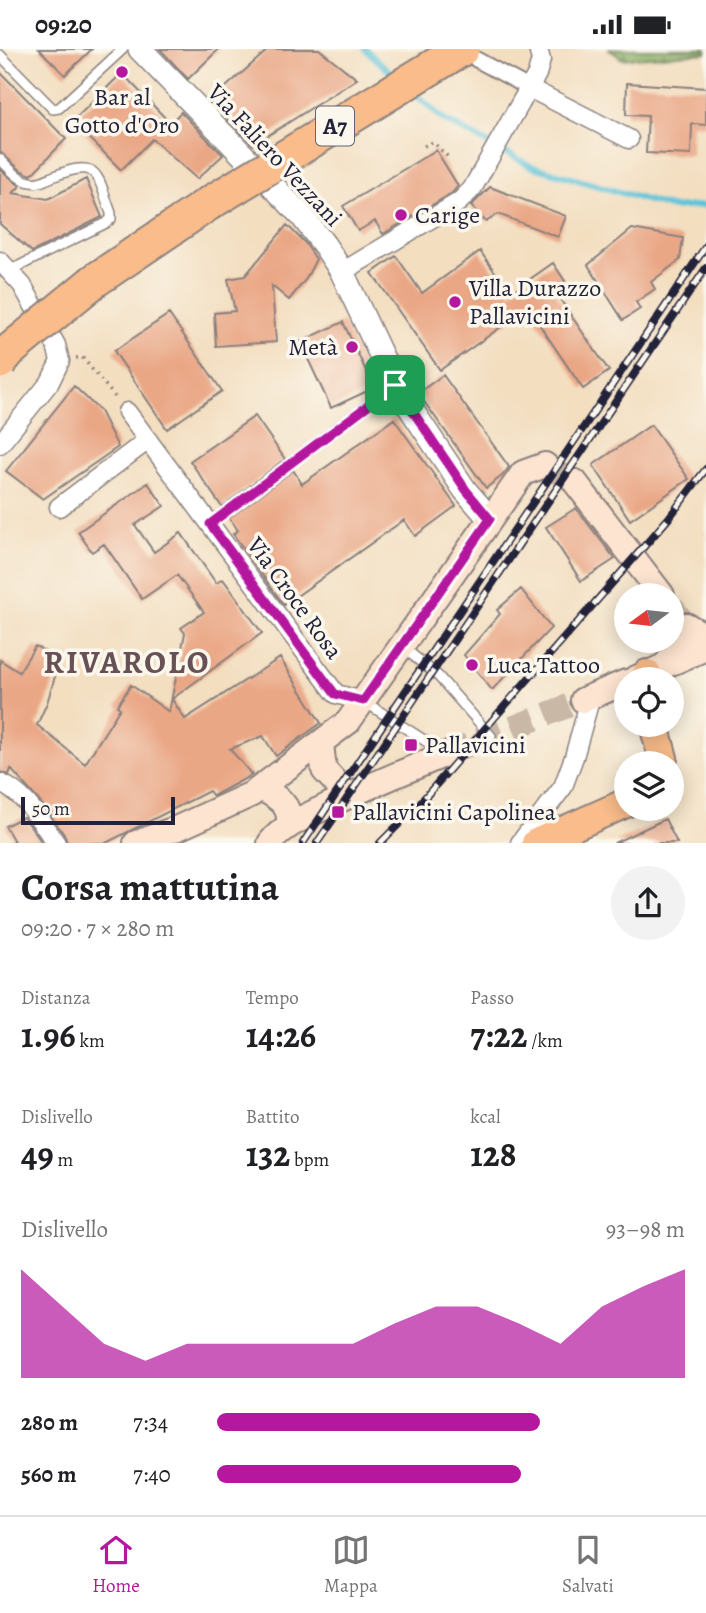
<!DOCTYPE html>
<html lang="it">
<head>
<meta charset="utf-8">
<style>
	:root { --surface:#fff; --page:#f2f2f2; --text:#202124; --muted:#757577; --line:#e0e0e0; --accent:#b5179e }
	body { margin:0; font-family:Alegreya,serif; background:var(--page); color:var(--text); height:100vh; display:flex; flex-direction:column; font-size:26px; white-space:nowrap }
	* { box-sizing:border-box; margin:0 }
	p { font-size:23px; color:var(--muted) }
	.icon { flex:none; width:38px; height:38px; fill:none; stroke:currentColor; stroke-width:2; stroke-linecap:round; stroke-linejoin:round }
	.map { position:relative; height:794px; overflow:hidden }
	.drawer { display:flex; flex-direction:column; background:var(--surface); flex:1 }
	.drawer>* { flex:none }
	.needle { width:46px; rotate:255deg }
	.tools { position:absolute; left:614px; top:534px; display:grid; gap:14px }
	.tools a { display:grid; place-items:center; width:70px; height:70px; border-radius:50%; background:var(--surface); box-shadow:0 4px 18px #0003; font-size:35px }
	.scale { position:absolute; left:21px; bottom:18px; width:154px; box-sizing:border-box; padding-left:7px; border:4px solid #22223b; border-top:0; font-size:19px; line-height:24px; white-space:nowrap; color:#22223b; -webkit-text-stroke:5px #fbf7ec; paint-order:stroke }
	.pin { position:absolute; display:grid; place-items:center; width:60px; height:60px; color:#fff; margin:-30px; border-radius:14px; box-shadow:0 4px 10px #0006 }
	.round { display:grid; place-items:center; flex:none; width:74px; height:74px; border-radius:37px; background:var(--page) }
	.headline { display:flex; align-items:center; justify-content:space-between; height:119px; padding:0 21px }
	h1 { font-size:38px; font-weight:700; line-height:52px }
	.metrics { display:grid; grid-template-columns:repeat(3,1fr); gap:10px; height:119px; padding:7px 21px }
	.metrics div { display:grid; align-content:center }
	.metrics b { font-size:35px; font-weight:700 }
	.metrics small { font-size:19px; font-weight:400 }
	.metrics p { font-size:19px }
	.chart { height:196px; padding:14px 21px }
	.chart p { display:flex; justify-content:space-between }
	.chart svg { width:100%; height:126px; margin-top:7px; fill:var(--accent); opacity:.7 }
	ul { padding:0 21px; list-style:none; font-size:23px }
	li { display:grid; grid-template-columns:112px 84px 1fr; align-items:center; height:52px }
	li i { height:18px; border-radius:9px; background:var(--accent) }
	.status { display:flex; justify-content:space-between; align-items:center; height:49px; padding:0 35px; background:var(--surface); direction:ltr }
	.status svg { height:19px; fill:currentColor }
	.menu { display:flex; justify-content:space-around; align-items:center; height:98px; border-top:2px solid var(--line); background:var(--surface); font-size:19px; color:var(--muted) }
	.menu a { display:grid; justify-items:center; gap:4px }
	.menu .selected { color:var(--accent) }
	.map>svg:first-child { display:block }
	.forest { fill:url(#forest-firs); stroke:#54664c; stroke-width:2 }
	.lines { fill:none; stroke-linecap:round; stroke-linejoin:round }
	.stream { stroke:#5cc3d8; stroke-width:6 }
	.building { fill:#eaa786 }
	.secondary-tunnel { stroke:#c9b8a5; stroke-width:24; stroke-dasharray:24 12; stroke-linecap:butt }
	.service-casing { stroke:#8a807e; stroke-width:12 }
	.pedestrian-casing { stroke:#8a807e; stroke-width:18 }
	.minor-casing { stroke:#8a807e; stroke-width:21 }
	.tertiary-casing { stroke:#8a807e; stroke-width:26 }
	.secondary-casing { stroke:#8a807e; stroke-width:28 }
	.primary-casing { stroke:#8a807e; stroke-width:32 }
	.motorway-casing { stroke:#8a807e; stroke-width:37 }
	.path { stroke:#8a807e; stroke-width:3.5; stroke-dasharray:2 5; stroke-linecap:butt }
	.service { stroke:#fff; stroke-width:9 }
	.pedestrian { stroke:#fff; stroke-width:14 }
	.minor { stroke:#fff; stroke-width:18 }
	.tertiary { stroke:#fff; stroke-width:23 }
	.secondary { stroke:#fde4d0; stroke-width:24 }
	.primary { stroke:#f9bc8a; stroke-width:28 }
	.motorway { stroke:#f9bc8a; stroke-width:33 }
	.rail-casing { stroke:#22223b; stroke-width:8 }
	.rail { stroke:#fbf7ec; stroke-width:5; stroke-dasharray:16; stroke-linecap:butt }
	.motorway-bridge-casing { stroke:#8a807e; stroke-width:37; stroke-linecap:butt }
	.motorway-bridge { stroke:#f9bc8a; stroke-width:33 }
	.route-casing { stroke:#fff; stroke-width:14 }
	.route { stroke:#b5179e; stroke-width:9 }
	.poi-dot { fill:#b5179e; stroke:#fbf7ec; stroke-width:2.5 }
	.labels { text-anchor:middle; stroke-width:7; stroke-linejoin:round; paint-order:stroke }
	.shield { fill:#fbf7ec; stroke:#636270; stroke-width:2 }
	.shield-label { font-size:23px; font-weight:bold; fill:#22223b }
	.poi-label { font-size:24px; fill:#22223b; stroke:#fbf7ec; text-anchor:start }
	.street-label { font-size:24px; fill:#22223b; stroke:#fbf7ec }
	.district-label { font-size:32px; font-weight:bold; letter-spacing:2px; fill:#685155; stroke:#fbf7ec }
</style>
</head>
<body>
<div class="status"><b>09:20</b><svg viewBox="0 0 49 12"><path d="M0 12V9h3v3zM5 12V6h3v6zM10 12V3h3v9zM15 12V0h3v12zM26 1h20v11H26zM47 4h2v5h-2z"/></svg></div>
<div class="map">
<svg width="706" height="794" viewBox="0 0 706 794">
	<defs>
		<pattern id="forest-firs" width="22" height="20" patternUnits="userSpaceOnUse" patternTransform="scale(1.75)"><rect width="22" height="20" fill="#86aa5e"/><path d="M5 1l3.5 6h-7zM16 11l3.5 6h-7z" fill="#6d8a4f"/></pattern>
	</defs>
	<rect width="100%" height="100%" fill="#fbf7ec"/>
	<filter id="ink" filterUnits="userSpaceOnUse"><feTurbulence type="fractalNoise" baseFrequency=".0143" numOctaves="2"/><feDisplacementMap in="SourceGraphic" scale="14" xChannelSelector="R" yChannelSelector="G"/><feConvolveMatrix kernelMatrix="1 2 1 2 8 2 1 2 1" color-interpolation-filters="sRGB"/></filter>
	<filter id="wash" filterUnits="userSpaceOnUse"><feTurbulence type="fractalNoise" baseFrequency=".00686" numOctaves="4" result="noise"/><feDisplacementMap in="SourceGraphic" scale="28" xChannelSelector="R" yChannelSelector="G"/><feGaussianBlur stdDeviation="1.57" result="paint"/><feColorMatrix in="noise" values="0 0 0 0 0 0 0 0 0 0 0 0 0 0 0 0 0 1.4 0 .05"/><feComposite in="paint" operator="in"/></filter>
	<g filter="url(#wash)">
		<rect width="100%" height="100%" fill="#f3dec0"/>
		<path class="forest" d="M609 0H706V4L622 10Z"/>
		<g class="lines">
			<path class="stream" d="M365 0 397 29
				M413 43 444 71 531 117 673 159 706 156"/>
		</g>
		<g id="blocks">
			<path class="building" d="M39 0H92L65 26Z
				M160 0H219L188 30Z
				M269 0H319L357 30 253 96 210 52Z
				M0 23 66 90 31 126 22 122 0 103Z
				M122 24 170 74 181 63 223 106 197 130 152 90 121 121 73 72Z
				M627 34 706 39V76L692 75 691 106 646 104 648 67 626 66Z
				M436 101 458 137 452 144 383 185 375 172 358 182 343 157Z
				M0 120 20 137 13 144 48 150 86 130 102 168 32 203 0 175Z
				M490 138 566 167 558 188 498 165 486 173 471 157Z
				M287 176 305 194 316 210 306 230 289 251 272 237 276 293 216 297 214 264 235 262 228 230 245 227Z
				M632 180 683 189 680 211 651 233 655 240 636 253 640 260 623 271 588 216Z
				M480 202 510 244 553 214 565 232 553 240 609 322 583 340 528 259 440 321 372 224 396 207 422 244Z
				M169 265 222 342 167 380 114 302Z
				M343 273 374 339 331 359 300 293Z
				M443 326 509 418 502 427 486 439 418 344Z
				M74 337 100 362 118 398 43 450 6 422Z
				M255 367 285 410 222 458 190 412Z
				M394 370 456 457 415 487 404 471 284 556 233 485 238 481 229 469 293 421 302 435Z
				M651 376 689 430 630 471 593 416Z
				M148 434 164 457 135 476 154 503 181 484 216 534 223 530 262 584 172 650 185 670 280 609 321 674 276 707 263 687 230 700 252 726 224 741 213 747 209 742 106 794H67L65 787 47 761 11 720 9 726 0 723V611L19 623 35 597 60 611 47 654 37 676 85 715 120 659 117 657 131 636 169 663 185 584 181 579 204 563 177 526 142 550 104 495 92 503 78 483Z
				M576 459 615 510 581 532 546 478Z
				M521 540 551 579 492 641 464 606 500 565 497 561Z
				M23 768 29 775 42 794H15L5 777Z
				M665 770 677 794H614Z"/>
		</g>
	</g>
	<g filter="url(#ink)">
		<use href="#blocks" fill-opacity="0" stroke="#8a807e" stroke-width="2"/>
		<g class="lines">
			<path class="secondary-tunnel" d="M545 416 575 433
				M672 558 686 576
				M446 705 583 651"/>
			<g class="service-casing">
				<path id="service" d="M0 6 53 60 59 59 123 0
					M0 110C8 118 19 132 31 133 38 135 45 131 52 128 99 109 96 123 111 164V170L106 174 9 222
					M210 475 393 337
					M404 599 438 627 491 687
					M365 653 441 702"/>
			</g>
			<g class="pedestrian-casing">
				<path id="pedestrian" d="M459 1 529 39"/>
			</g>
			<g class="minor-casing">
				<path id="minor" d="M529 39 629 90
					M0 212 22 236 56 296 60 312 50 333 0 395
					M342 223 459 153 472 140 537 25 541 11 538 0
					M127 363 336 645 363 652
					M59 458 148 391
					M0 734C26 745 40 772 56 794
					M520 794 563 738 574 708 591 647"/>
			</g>
			<g class="tertiary-casing">
				<path id="tertiary" d="M140 0 302 167 325 197 342 223 395 336 465 441 490 470"/>
			</g>
			<g class="secondary-casing">
				<path id="secondary" d="M575 433 662 546
					M665 616 682 596 686 576 706 587
					M634 630 706 599
					M583 651 626 633
					M321 695 324 721 348 747
					M261 739C278 749 291 755 289 776
					M136 794 178 779 252 745 348 673 523 424 545 416
					M270 794C284 776 305 768 325 758 364 739 405 722 446 705"/>
			</g>
			<g class="primary-casing">
				<path id="primary" d="M647 625V630
					M654 676 663 709 661 714
					M536 794 626 754"/>
			</g>
			<g class="motorway-casing">
				<path id="motorway" d="M94 232 208 155"/>
			</g>
			<path class="path" d="M424 97 433 93 450 110
				M76 309 82 308 115 348"/>
			<use href="#service" class="service"/>
			<use href="#pedestrian" class="pedestrian"/>
			<use href="#minor" class="minor"/>
			<use href="#tertiary" class="tertiary"/>
			<use href="#secondary" class="secondary"/>
			<use href="#primary" class="primary"/>
			<use href="#motorway" class="motorway"/>
			<g class="rail-casing">
				<path id="rail" d="M303 794 706 197
					M317 794 706 219
					M380 794 420 754 668 470 706 420"/>
			</g>
			<use href="#rail" class="rail"/>
			<g class="motorway-bridge-casing">
				<path id="motorway-bridge" d="M208 155 462 0
					M0 313 9 302 94 232"/>
			</g>
			<use href="#motorway-bridge" class="motorway-bridge"/>
		</g>
	</g>
	<g class="lines" filter="url(#ink)">
		<g class="route-casing">
			<path id="route" d="M395 336 466 441 490 470 363 652 335 645 210 475Z"/>
		</g>
		<use href="#route" class="route"/>
	</g>
	<g class="poi-dot">
		<circle cx="122" cy="23" r="7"/>
		<circle cx="401" cy="166" r="7"/>
		<circle cx="455" cy="253" r="7"/>
		<circle cx="352" cy="298" r="7"/>
		<circle cx="472" cy="616" r="7"/>
		<rect x="404" y="689" width="14" height="14" rx="3.5"/>
		<rect x="331" y="756" width="14" height="14" rx="3.5"/>
	</g>
	<g class="labels">
		<rect class="shield" x="316" y="57.5" width="38" height="39" rx="5"/>
		<g class="shield-label">
			<text x="335" y="85">A7</text>
		</g>
		<g class="poi-label">
			<text x="122" y="56" text-anchor="middle">Bar al<tspan x="122" dy="28">Gotto d'Oro</tspan></text>
			<text x="415" y="174">Carige</text>
			<text x="469" y="247">Villa Durazzo<tspan x="469" dy="28">Pallavicini</tspan></text>
			<text x="338" y="306" text-anchor="end">Metà</text>
			<text x="486" y="624">Luca Tattoo</text>
			<text x="425" y="704">Pallavicini</text>
			<text x="352" y="771">Pallavicini Capolinea</text>
		</g>
		<g class="street-label">
			<text transform="translate(275 106) rotate(47)" y="8">Via Faliero Vezzani</text>
			<text transform="translate(295 549) rotate(54)" y="8">Via Croce Rosa</text>
		</g>
		<g class="district-label">
			<text x="127" y="624">RIVAROLO</text>
		</g>
	</g>
</svg>
<div class="tools">
<a><svg class="needle" viewBox="-14 -14 28 28"><path d="M0-13l5 13h-10z" fill="#e53935"/><path d="M0 13l5-13h-10z" fill="#757577"/></svg></a>
<a><svg class="icon" aria-label="locate" viewBox="0 0 24 24"><circle cx="12" cy="12" r="6"/><path d="M12 2v4M12 18v4M2 12h4M18 12h4"/></svg></a>
<a><svg class="icon" aria-label="layers" viewBox="0 0 24 24"><path d="M12 4l9 5-9 5-9-5zM3 14l9 5 9-5"/></svg></a>
</div>
<div class="scale">50 m</div>
<div class="pin" style="left:395px;top:336px;background:#1e9e55"><svg class="icon" aria-label="arrive" viewBox="0 0 24 24"><path d="M6 21V4h12l-3 4 3 4H6"/></svg></div>
</div>
<section class="drawer">
<div class="headline"><div><h1>Corsa mattutina</h1><p>09:20 · 7 × 280 m</p></div><a class="round"><svg class="icon" aria-label="share" viewBox="0 0 24 24"><path d="M12 15V3M7 8l5-5 5 5M5 13v7h14v-7"/></svg></a></div>
<div class="metrics">
<div><p>Distanza</p><b>1.96<small> km</small></b></div>
<div><p>Tempo</p><b>14:26</b></div>
<div><p>Passo</p><b>7:22<small> /km</small></b></div>
</div>
<div class="metrics">
<div><p>Dislivello</p><b>49<small> m</small></b></div>
<div><p>Battito</p><b>132<small> bpm</small></b></div>
<div><p>kcal</p><b>128</b></div>
</div>
<div class="chart"><p><span>Dislivello</span>93–98 m</p>
<svg viewBox="0 0 160 44" preserveAspectRatio="none"><path d="M0 44V6L10 19L20 32L30 38L40 32L50 32L60 32L70 32L80 32L90 25L100 19L110 19L120 25L130 32L140 19L150 12L160 6V44z"/></svg>
</div>
<ul>
<li><b>280 m</b>7:34<i style="width:69%"></i></li>
<li><b>560 m</b>7:40<i style="width:65%"></i></li>
</ul>
</section>
<nav class="menu">
<a class="selected"><svg class="icon" aria-label="home" viewBox="0 0 24 24"><path d="M3 11l9-7 9 7M6 9v11h12V9"/></svg>Home</a>
<a><svg class="icon" aria-label="map" viewBox="0 0 24 24"><path d="M3 6l6-2 6 2 6-2v14l-6 2-6-2-6 2zM9 4v14M15 6v14"/></svg>Mappa</a>
<a><svg class="icon" aria-label="saved" viewBox="0 0 24 24"><path d="M7 4h10v16l-5-4-5 4z"/></svg>Salvati</a>
</nav>
</body>
</html>
